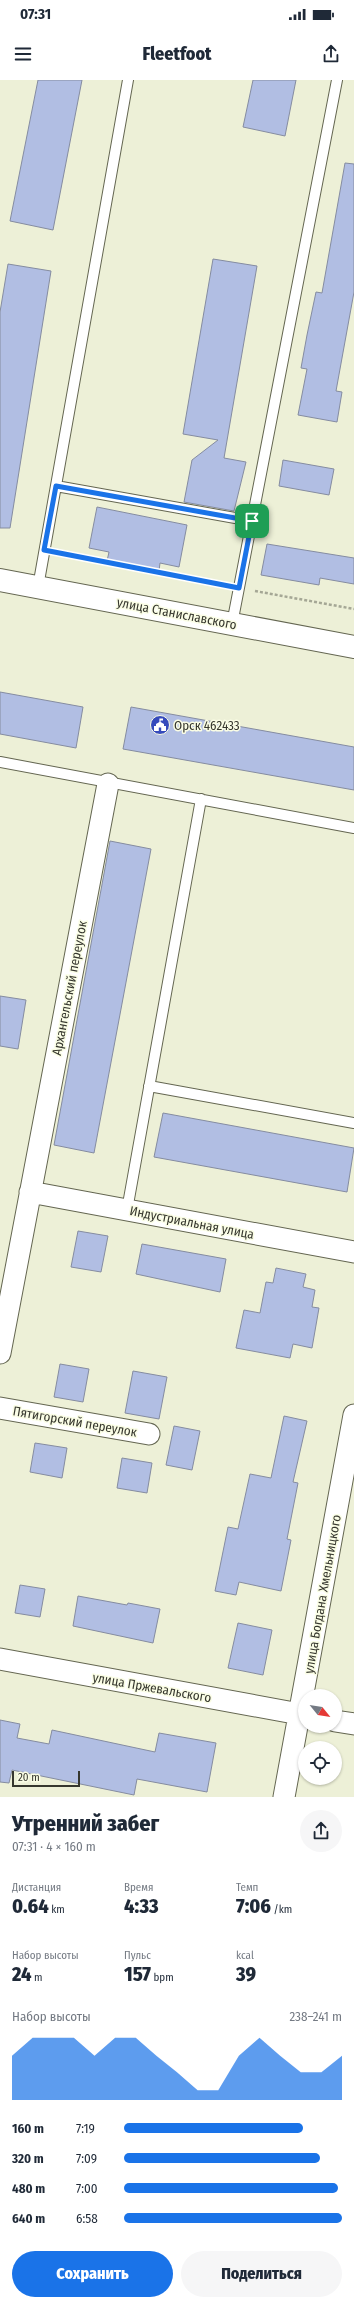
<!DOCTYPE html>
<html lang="ru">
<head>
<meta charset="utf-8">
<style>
	:root { --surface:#fff; --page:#f6f6f7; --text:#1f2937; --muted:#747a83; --accent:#1a73e8 }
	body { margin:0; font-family:"Fira Sans Condensed",sans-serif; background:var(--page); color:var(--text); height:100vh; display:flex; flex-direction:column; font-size:15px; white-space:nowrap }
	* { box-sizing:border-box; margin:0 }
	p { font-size:13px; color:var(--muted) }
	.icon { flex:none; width:22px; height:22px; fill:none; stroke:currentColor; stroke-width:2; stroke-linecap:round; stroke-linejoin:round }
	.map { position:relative; height:1717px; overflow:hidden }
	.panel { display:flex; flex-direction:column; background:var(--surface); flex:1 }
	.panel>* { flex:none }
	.needle { width:26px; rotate:120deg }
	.controls { position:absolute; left:298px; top:1609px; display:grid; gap:8px }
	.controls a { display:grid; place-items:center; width:44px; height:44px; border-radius:50%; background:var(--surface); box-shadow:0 1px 3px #0004; font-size:20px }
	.scale { position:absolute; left:12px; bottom:10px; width:68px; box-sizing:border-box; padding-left:4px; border:2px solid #36372e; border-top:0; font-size:11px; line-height:14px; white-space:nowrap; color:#36372e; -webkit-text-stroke:3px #fafde5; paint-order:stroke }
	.pin { position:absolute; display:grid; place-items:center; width:34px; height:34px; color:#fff; margin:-17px; border-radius:8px; box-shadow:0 2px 6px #0006 }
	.round { display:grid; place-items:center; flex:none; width:42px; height:42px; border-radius:21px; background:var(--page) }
	.overview { display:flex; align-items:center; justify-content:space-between; height:68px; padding:0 12px }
	h1 { font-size:22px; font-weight:800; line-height:30px }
	.metrics { display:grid; grid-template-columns:repeat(3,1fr); gap:6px; height:68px; padding:4px 12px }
	.metrics div { display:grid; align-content:center }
	.metrics b { font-size:20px; font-weight:800 }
	.metrics small { font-size:11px; font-weight:400 }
	.metrics p { font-size:11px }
	.chart { height:112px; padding:8px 12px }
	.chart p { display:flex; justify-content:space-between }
	.chart svg { width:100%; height:72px; margin-top:4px; fill:var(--accent); opacity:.7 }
	.action { display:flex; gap:8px; margin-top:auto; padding:8px 12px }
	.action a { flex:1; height:46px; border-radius:24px; background:var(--accent); color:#fff; font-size:16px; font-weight:800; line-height:46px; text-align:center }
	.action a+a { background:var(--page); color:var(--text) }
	ul { padding:0 12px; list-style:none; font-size:13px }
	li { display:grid; grid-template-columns:64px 48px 1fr; align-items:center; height:30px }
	li i { height:10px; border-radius:5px; background:var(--accent) }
	.status { display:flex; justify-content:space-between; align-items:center; height:28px; padding:0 20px; background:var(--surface); direction:ltr }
	.status svg { height:11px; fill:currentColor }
	header { display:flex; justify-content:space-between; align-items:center; height:52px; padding:0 12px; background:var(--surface); font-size:18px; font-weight:800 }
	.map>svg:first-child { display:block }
	.building { fill:#b1bee3; stroke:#858ca0 }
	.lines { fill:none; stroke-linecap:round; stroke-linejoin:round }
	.service-casing { stroke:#646651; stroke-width:12 }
	.minor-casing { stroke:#646651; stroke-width:23 }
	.secondary-casing { stroke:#646651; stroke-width:24 }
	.path { stroke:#a5a795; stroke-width:2.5; stroke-dasharray:3 2; stroke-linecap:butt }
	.service { stroke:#fff; stroke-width:10 }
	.minor { stroke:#fff; stroke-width:21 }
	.secondary { stroke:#fff; stroke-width:22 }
	.route-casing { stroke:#fff; stroke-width:8 }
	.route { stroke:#1a73e8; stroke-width:5 }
	.labels { text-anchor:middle; stroke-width:3; stroke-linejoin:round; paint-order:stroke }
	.street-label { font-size:13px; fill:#36372e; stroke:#fafde5 }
	.poi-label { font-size:13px; fill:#36372e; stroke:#fafde5; text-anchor:start }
</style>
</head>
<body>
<div class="status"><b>07:31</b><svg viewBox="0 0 49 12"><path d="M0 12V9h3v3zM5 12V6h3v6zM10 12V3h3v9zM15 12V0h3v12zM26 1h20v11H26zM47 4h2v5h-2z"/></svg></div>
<header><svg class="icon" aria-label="menu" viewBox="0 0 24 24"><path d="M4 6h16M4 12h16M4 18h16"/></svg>Fleetfoot<svg class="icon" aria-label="share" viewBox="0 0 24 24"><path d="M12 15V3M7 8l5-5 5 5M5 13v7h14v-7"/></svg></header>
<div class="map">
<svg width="354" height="1717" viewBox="0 0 354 1717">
	<rect width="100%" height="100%" fill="#edf0d7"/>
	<path class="building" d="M38 0H82L53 150 10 141Z
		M253 0H296L285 56 243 47Z
		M345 83 354 84V212L336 311 342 312 337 342 298 335 307 289 301 288 307 255 316 212 322 213Z
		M213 179 257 186 224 378 246 382 234 431 184 422 192 380 218 360 183 354Z
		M8 184 51 191 10 448H0V232Z
		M283 380 334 389 329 415 279 406Z
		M97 427 187 445 179 487 160 483 159 491 107 481 109 472 89 468Z
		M267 464 354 478V504L320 498 319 505 261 495Z
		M0 612 83 627 76 668 0 654Z
		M131 627 354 667V710L123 669Z
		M110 761 151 769 94 1073 54 1065Z
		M0 916 26 920 18 969 0 966Z
		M163 1033 354 1068 347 1112 154 1077Z
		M78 1151 108 1156 101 1192 71 1187Z
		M142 1164 226 1179 220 1212 136 1194Z
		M276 1188 306 1194 303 1207 315 1210 312 1227 319 1228 312 1268 293 1264 290 1278 236 1268 244 1230 260 1233 266 1202 273 1203Z
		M60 1284 89 1289 83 1322 54 1317Z
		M133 1291 167 1297 159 1339 125 1333Z
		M284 1336 307 1341 293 1402 298 1403 287 1459 291 1460 281 1511 239 1502 236 1515 215 1511 228 1447 238 1449 250 1394 271 1398Z
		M174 1346 200 1351 192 1390 166 1385Z
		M35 1363 67 1368 62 1398 30 1392Z
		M122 1378 152 1383 147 1413 117 1408Z
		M20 1505 45 1509 40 1537 15 1533Z
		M78 1516 127 1525 128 1523 160 1529 153 1563 73 1546Z
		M238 1543 272 1550 263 1595 228 1588Z
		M0 1640 20 1644 17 1658 49 1664 52 1650 155 1672 159 1653 216 1663 207 1712 137 1699 134 1715 12 1690 9 1703 0 1702Z"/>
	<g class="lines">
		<g class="service-casing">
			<path id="service" d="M56 406 252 441
				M38 507 128 0
				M232 544 337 0
				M0 682 354 748
				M149 1006 354 1043
				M127 1130 201 719"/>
		</g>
		<g class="minor-casing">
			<path id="minor" d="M30 1112 354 1172
				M0 1273 108 704
				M0 1328 149 1354
				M0 1579 305 1635
				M335 1641 354 1644
				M284 1717 354 1335"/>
		</g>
		<g class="secondary-casing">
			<path id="secondary" d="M0 500 354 567"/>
		</g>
		<path class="path" d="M61 473 223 504
			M255 511 354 529"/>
		<use href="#service" class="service"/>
		<use href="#minor" class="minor"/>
		<use href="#secondary" class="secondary"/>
	</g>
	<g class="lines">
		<g class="route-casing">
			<path id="route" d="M56 406 252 441 239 508 44 470Z"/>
		</g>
		<use href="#route" class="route"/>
	</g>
	<defs>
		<g id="civic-disc" transform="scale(1)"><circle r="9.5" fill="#354abc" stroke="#fafde5"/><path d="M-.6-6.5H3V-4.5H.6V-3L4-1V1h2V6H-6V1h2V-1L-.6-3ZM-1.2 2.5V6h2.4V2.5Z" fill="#fff"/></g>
	</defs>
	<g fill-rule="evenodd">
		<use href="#civic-disc" x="160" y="645"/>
	</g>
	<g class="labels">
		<g class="street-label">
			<text transform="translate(177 533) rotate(11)" y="5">улица Станиславского</text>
			<text transform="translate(69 908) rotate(-79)" y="5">Архангельский переулок</text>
			<text transform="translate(192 1142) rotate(11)" y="5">Индустриальная улица</text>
			<text transform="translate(75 1341) rotate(10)" y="5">Пятигорский переулок</text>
			<text transform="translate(322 1514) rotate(-80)" y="5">улица Богдана Хмельницкого</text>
			<text transform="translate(152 1607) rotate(10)" y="5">улица Пржевальского</text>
		</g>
		<g class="poi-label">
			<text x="174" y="650">Орск 462433</text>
		</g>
	</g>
</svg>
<div class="controls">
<a><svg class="needle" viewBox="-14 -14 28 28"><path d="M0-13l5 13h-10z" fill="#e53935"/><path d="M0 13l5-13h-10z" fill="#747a83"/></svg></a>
<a><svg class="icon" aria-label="locate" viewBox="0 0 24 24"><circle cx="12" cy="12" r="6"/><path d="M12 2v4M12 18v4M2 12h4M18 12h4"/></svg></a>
</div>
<div class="scale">20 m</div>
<div class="pin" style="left:252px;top:441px;background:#1e9e55"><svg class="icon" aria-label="arrive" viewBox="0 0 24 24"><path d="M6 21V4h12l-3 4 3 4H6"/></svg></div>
</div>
<section class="panel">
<div class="overview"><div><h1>Утренний забег</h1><p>07:31 · 4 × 160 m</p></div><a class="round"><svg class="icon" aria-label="share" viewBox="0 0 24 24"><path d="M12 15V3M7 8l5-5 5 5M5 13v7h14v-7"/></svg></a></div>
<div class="metrics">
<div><p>Дистанция</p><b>0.64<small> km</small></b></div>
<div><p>Время</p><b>4:33</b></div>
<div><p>Темп</p><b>7:06<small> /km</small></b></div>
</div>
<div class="metrics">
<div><p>Набор высоты</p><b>24<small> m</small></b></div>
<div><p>Пульс</p><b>157<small> bpm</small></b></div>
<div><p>kcal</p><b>39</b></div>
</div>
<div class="chart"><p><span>Набор высоты</span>238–241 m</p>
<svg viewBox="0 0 160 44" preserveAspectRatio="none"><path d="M0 44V17L10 6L20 6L30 6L40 17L50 6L60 6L70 17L80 27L90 38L100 38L110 17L120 6L130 17L140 27L150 27L160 17V44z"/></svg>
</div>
<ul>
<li><b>160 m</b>7:19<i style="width:82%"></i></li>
<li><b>320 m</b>7:09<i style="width:90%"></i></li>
<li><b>480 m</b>7:00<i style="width:98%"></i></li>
<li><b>640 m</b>6:58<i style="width:100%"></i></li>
</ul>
<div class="action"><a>Сохранить</a><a>Поделиться</a></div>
</section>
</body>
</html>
